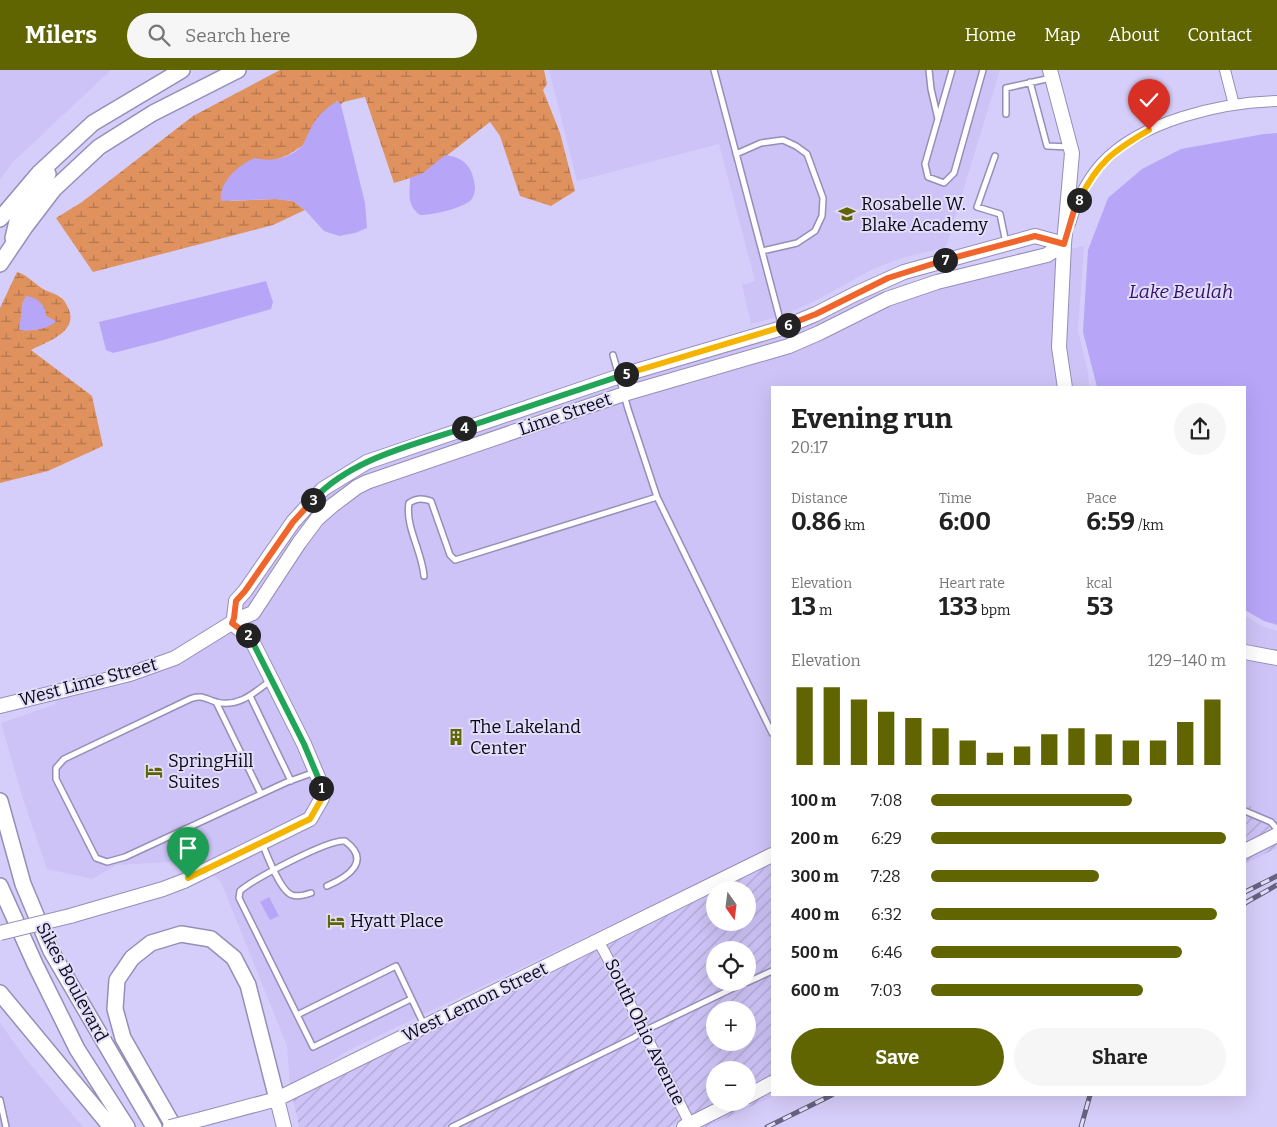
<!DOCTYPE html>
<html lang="en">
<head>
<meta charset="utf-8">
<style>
	:root { --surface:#fff; --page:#f6f6f6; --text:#222; --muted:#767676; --accent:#606502 }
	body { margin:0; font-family:Bitter,serif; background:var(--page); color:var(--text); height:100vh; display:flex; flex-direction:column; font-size:19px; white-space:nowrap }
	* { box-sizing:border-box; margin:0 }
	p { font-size:16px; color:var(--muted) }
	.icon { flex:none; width:28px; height:28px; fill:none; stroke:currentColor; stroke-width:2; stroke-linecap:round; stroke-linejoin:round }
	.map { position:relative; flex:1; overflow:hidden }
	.sheet { position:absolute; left:771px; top:316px; width:475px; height:710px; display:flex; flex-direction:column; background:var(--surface); border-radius:0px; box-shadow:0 5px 20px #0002 }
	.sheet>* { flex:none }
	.needle { width:32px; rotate:166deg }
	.buttons { position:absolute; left:706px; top:811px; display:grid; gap:10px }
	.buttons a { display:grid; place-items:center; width:50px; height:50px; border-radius:50%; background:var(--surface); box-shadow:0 5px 20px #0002; font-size:25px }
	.pin { position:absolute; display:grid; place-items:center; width:42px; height:42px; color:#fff; margin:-51px -21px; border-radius:50% 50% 50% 0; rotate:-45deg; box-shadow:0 0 5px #0007 }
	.pin .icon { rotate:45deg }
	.km { position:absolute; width:25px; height:25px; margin:-12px; border-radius:50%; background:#222; color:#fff; font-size:14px; line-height:25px; text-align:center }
	.round { display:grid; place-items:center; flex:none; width:52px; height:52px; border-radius:26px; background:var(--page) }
	.head { display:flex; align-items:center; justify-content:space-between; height:85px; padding:0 20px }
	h1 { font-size:28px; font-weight:700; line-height:38px }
	.figures { display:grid; grid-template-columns:repeat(3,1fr); gap:8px; height:85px; padding:5px 20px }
	.figures div { display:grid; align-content:center }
	.figures b { font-size:25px; font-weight:700 }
	.figures small { font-size:14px; font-weight:400 }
	.figures p { font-size:14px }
	.chart { height:140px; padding:10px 20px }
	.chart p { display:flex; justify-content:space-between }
	.chart svg { width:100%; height:90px; margin-top:5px; stroke:var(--accent); stroke-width:6 }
	.primary-button { display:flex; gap:10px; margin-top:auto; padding:10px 20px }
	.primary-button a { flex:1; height:58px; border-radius:30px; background:var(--accent); color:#fff; font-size:20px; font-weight:700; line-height:58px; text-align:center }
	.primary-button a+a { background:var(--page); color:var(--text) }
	ul { padding:0 20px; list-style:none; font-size:16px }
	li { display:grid; grid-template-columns:80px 60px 1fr; align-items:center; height:38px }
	li i { height:12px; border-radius:6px; background:var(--accent) }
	header { display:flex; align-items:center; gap:30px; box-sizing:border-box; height:70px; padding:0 25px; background:var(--accent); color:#fff }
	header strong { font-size:24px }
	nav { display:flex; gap:28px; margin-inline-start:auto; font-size:18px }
	.search { width:350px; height:45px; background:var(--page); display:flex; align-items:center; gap:12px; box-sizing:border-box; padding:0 18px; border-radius:28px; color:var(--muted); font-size:19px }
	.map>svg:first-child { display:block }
	.built { fill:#cdc3f6 }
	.industrial { fill:url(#industrial-furrows); fill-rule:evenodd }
	.wetland { fill:url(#wetland-marsh); fill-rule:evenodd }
	.water { fill:#b7a6f8 }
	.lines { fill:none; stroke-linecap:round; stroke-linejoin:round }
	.lane-casing { stroke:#968eb7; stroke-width:8 }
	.street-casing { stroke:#968eb7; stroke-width:12 }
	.secondary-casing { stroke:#968eb7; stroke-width:16 }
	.primary-casing { stroke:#968eb7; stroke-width:18 }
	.lane { stroke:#fff; stroke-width:5 }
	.street { stroke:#fff; stroke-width:10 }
	.secondary { stroke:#fff; stroke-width:14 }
	.primary { stroke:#fff; stroke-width:15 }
	.rail-casing { stroke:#67627d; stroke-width:5 }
	.rail { stroke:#e2def9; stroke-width:3; stroke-dasharray:9; stroke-linecap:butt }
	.secondary-bridge-casing { stroke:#968eb7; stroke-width:16; stroke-linecap:butt }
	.secondary-bridge { stroke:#fff; stroke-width:14 }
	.split-1-casing { stroke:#fff; stroke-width:10 }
	.split-2-casing { stroke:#fff; stroke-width:10 }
	.split-3-casing { stroke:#fff; stroke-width:10 }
	.split-4-casing { stroke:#fff; stroke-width:10 }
	.split-5-casing { stroke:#fff; stroke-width:10 }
	.split-6-casing { stroke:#fff; stroke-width:10 }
	.split-7-casing { stroke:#fff; stroke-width:10 }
	.split-8-casing { stroke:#fff; stroke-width:10 }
	.split-9-casing { stroke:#fff; stroke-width:10 }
	.split-1 { stroke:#f5b400; stroke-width:6 }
	.split-2 { stroke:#22a559; stroke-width:6 }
	.split-3 { stroke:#f0652b; stroke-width:6 }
	.split-4 { stroke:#22a559; stroke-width:6 }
	.split-5 { stroke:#22a559; stroke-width:6 }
	.split-6 { stroke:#f5b400; stroke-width:6 }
	.split-7 { stroke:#f0652b; stroke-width:6 }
	.split-8 { stroke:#f0652b; stroke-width:6 }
	.split-9 { stroke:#f5b400; stroke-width:6 }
	.labels { text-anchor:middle; stroke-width:4; stroke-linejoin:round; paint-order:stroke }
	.poi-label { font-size:18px; fill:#0e0b19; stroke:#e2def9; text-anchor:start }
	.street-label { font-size:18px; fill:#0e0b19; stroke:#e2def9 }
	.water-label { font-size:19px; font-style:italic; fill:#34126b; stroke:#e2def9 }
</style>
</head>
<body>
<header>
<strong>Milers</strong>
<div class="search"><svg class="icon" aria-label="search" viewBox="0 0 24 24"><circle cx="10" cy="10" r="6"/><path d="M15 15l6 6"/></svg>Search here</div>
<nav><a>Home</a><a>Map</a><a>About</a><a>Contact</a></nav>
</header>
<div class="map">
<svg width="1277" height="1057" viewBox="0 0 1277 1057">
	<defs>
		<pattern id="industrial-furrows" width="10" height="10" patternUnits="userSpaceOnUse" patternTransform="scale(1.25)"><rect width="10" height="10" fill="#cdc3f6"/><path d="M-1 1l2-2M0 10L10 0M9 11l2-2" fill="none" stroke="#afa6d2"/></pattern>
		<pattern id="wetland-marsh" width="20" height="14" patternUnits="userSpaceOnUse" patternTransform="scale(1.25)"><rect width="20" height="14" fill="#df925e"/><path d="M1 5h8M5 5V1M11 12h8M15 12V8" fill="none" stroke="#b3754d"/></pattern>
	</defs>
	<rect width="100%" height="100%" fill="#d6cefa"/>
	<path class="built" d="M0 0H111L12 93 0 110Z
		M549 0H1000L946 177 902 188 875 198 813 232 783 245 751 254 742 215 755 211 719 74 577 111Z
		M1084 176 1078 261 1088 302 1089 317H1071L1065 278 1070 179Z
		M1058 185 1053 278 1059 317 772 318V778L349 980 302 1010 290 1016 287 976 221 812 212 804 314 754 327 731 256 566 243 554 321 454 336 440 360 423 370 418 889 235 939 218Z
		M897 219 787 270 622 318 423 385 354 411 329 429 313 445 249 538 241 541V534L297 456 322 429 336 418 369 398 659 300 845 236 872 224Z
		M1245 546 1262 556 1277 561V581L1245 576Z
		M232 561 246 573 299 677 315 714 316 726 306 744 193 799 169 792 117 795 92 809 47 799 23 729 1 653 56 634 54 629Z
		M1245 589 1277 594V757H1275L1245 731Z
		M0 953 26 989 83 1057H0Z"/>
	<path class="industrial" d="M1245 731 1275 757 1245 773Z
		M1277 771V778L1245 794V787Z
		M772 793V1006L748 1018V1000H715V1032L718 1033 692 1045 607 874 715 821V852H748V820H718ZM715 880H748V912H715ZM715 940H748V972H715Z
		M596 879 682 1051 669 1057H299L293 1029Z
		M772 1021V1025H775L707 1057H698Z"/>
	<path class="wetland" d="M280 0H544L547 14 543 20 560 63 575 121 551 136 520 126 500 66 490 52 423 104 394 113 365 27 343 32 341 35 337 31 302 76 288 85 275 90 230 131 275 129 293 131 305 140 273 155 93 202 56 148 82 132 193 46Z
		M17 202C27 205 34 213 43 219 48 222 55 223 60 227 65 230 66 234 69 240 78 262 46 272 31 280L92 326 103 376 48 401 0 413V238ZM23 231 55 252C44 259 33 261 20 260Z"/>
	<path class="water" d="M338 31 341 35 365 133 367 158 355 163 339 166 324 161 305 140 293 131 275 129 221 131C218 113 239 94 255 88 271 92 289 89 302 76 305 73 306 66 309 62 315 48 324 39 338 31Z
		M1277 63V555L1264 551 1245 540V318L1097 317 1083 262 1088 180 1108 128 1142 99 1181 79 1264 64Z
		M445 85C465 87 473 98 475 117 475 122 474 127 470 131 460 139 432 145 420 145 406 135 410 123 410 108L423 103Z
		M266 211 273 232 271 239 160 271 113 283 106 280 99 252Z
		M26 226C37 227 46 235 46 246L56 251C48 260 31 261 19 260L23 231Z
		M269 827 279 846 270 850 260 832Z"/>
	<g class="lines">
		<g class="lane-casing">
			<path id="lane" d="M714 0 782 257
				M929 0 931 19 938 49
				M952 0 925 94 928 107 944 113 954 103 983 0
				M1030 12 1047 76 1070 77
				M1006 44V18L1051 8
				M736 84 761 73 783 70 796 76 807 84 823 128 822 146 815 161 797 173 762 181
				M995 86 977 137 1000 144 1006 173
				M613 285 628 339 657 427 772 663
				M424 506C422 481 405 457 409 433 417 428 422 428 431 431L450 485 455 490 657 427
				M270 611C254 623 238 638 216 632 206 629 201 624 190 629L64 689 56 698V709L96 788 107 792 125 787 287 712 315 702
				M250 626 291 711
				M216 632 261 724
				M1245 741 1271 752 1277 759
				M262 773C267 785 280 821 292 825 298 827 305 825 311 823
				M327 816C348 807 372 791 345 771 328 769 254 809 240 821L239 828 313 977 411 929
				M748 912 772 901
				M297 945 396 896 424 955
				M0 1030 6 1057
				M452 1057 633 968 644 961 746 912"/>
		</g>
		<g class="street-casing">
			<path id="street" d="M1225 0 1234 35
				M1070 154C1076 132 1086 111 1101 94 1140 51 1222 32 1277 31
				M598 871 605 883 690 1054"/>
		</g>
		<g class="secondary-casing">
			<path id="secondary" d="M1050 0 1072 83 1064 174 1059 277 1065 318
				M232 553 234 548 236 531 245 521 293 452 323 419 367 392 626 304 782 258 816 244 855 224 904 202 1035 166 1064 174
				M1245 582 1277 588
				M0 636 130 604 175 588 238 549 253 543 299 473 317 449 333 435 357 417 367 412 624 324 789 276 819 263 887 229 937 212 1047 185 1064 174
				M1245 781 1277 765
				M70 846 163 819 184 811 310 749 322 728 320 712 304 674 251 569 232 553
				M748 1026 772 1013
				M277 1029 284 1057
				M202 1049 277 1029 772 785
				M684 1057 734 1032"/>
		</g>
		<g class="primary-casing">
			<path id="primary" d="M0 149 39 103 93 53 182 0
				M13 168 18 147 48 104
				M0 194 25 157 54 119 99 77 153 43 238 0
				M0 731 23 814 51 881 154 1057
				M0 816 35 894 77 979 127 1057
				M0 923 111 1057
				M174 1057 123 968 115 939 117 910 132 888 151 873 181 864 211 869 234 888 248 915 277 1029"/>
		</g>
		<use href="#lane" class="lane"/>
		<use href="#street" class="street"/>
		<use href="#secondary" class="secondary"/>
		<use href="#primary" class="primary"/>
		<g class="rail-casing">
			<path id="rail" d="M1245 822 1277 806
				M1245 833 1277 815
				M767 1057 832 1025
				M1081 1057 1090 1025"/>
		</g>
		<use href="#rail" class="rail"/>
		<g class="secondary-bridge-casing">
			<path id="secondary-bridge" d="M0 863 70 846
				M170 1057 202 1049"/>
		</g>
		<use href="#secondary-bridge" class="secondary-bridge"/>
	</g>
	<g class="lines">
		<g class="split-1-casing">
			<path id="split-1" d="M188 808 310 749 322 728 321 718"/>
		</g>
		<g class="split-2-casing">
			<path id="split-2" d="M248 565 251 569 304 674 320 712 321 718"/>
		</g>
		<g class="split-3-casing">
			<path id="split-3" d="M248 565 232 553 234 548 236 531 245 521 293 452 313 430"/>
		</g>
		<g class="split-4-casing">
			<path id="split-4" d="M313 430C350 389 413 375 464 358"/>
		</g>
		<g class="split-5-casing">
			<path id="split-5" d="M464 358 626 304"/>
		</g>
		<g class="split-6-casing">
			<path id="split-6" d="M626 304 788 255"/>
		</g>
		<g class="split-7-casing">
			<path id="split-7" d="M788 255 816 244 888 208 945 190"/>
		</g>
		<g class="split-8-casing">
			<path id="split-8" d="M945 190 1035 166 1064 174 1075 137 1079 130"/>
		</g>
		<g class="split-9-casing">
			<path id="split-9" d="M1079 130C1098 92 1113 81 1149 60"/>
		</g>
		<use href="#split-1" class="split-1"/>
		<use href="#split-2" class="split-2"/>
		<use href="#split-3" class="split-3"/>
		<use href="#split-4" class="split-4"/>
		<use href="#split-5" class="split-5"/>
		<use href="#split-6" class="split-6"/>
		<use href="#split-7" class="split-7"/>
		<use href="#split-8" class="split-8"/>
		<use href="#split-9" class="split-9"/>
	</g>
	<defs>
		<g id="school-bare" transform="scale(1.35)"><path d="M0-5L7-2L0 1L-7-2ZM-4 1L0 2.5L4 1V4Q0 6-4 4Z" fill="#606502" stroke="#e2def9" stroke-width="2.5" paint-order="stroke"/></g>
		<g id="building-bare" transform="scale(1.35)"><path d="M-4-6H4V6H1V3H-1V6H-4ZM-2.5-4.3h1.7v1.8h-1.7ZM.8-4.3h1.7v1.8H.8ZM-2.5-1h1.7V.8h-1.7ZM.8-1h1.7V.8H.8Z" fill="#606502" stroke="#e2def9" stroke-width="2.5" paint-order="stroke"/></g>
		<g id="hotel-bare" transform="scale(1.35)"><path d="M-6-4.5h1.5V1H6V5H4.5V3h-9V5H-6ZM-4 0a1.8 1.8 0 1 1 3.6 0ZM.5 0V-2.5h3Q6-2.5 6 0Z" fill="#606502" stroke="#e2def9" stroke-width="2.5" paint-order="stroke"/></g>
	</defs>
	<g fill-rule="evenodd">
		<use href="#school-bare" x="847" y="144"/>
		<use href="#building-bare" x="456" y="667"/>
		<use href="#hotel-bare" x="154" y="701"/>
		<use href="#hotel-bare" x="336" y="851"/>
	</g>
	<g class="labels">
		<g class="poi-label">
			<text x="861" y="140">Rosabelle W.<tspan x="861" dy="21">Blake Academy</tspan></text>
			<text x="470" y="663">The Lakeland<tspan x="470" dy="21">Center</tspan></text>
			<text x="168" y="697">SpringHill<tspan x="168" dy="21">Suites</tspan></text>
			<text x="350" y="857">Hyatt Place</text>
		</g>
		<g class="street-label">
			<text transform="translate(565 344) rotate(-19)" y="6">Lime Street</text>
			<text transform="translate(88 612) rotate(-15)" y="6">West Lime Street</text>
			<text transform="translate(72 912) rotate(62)" y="6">Sikes Boulevard</text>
			<text transform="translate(475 932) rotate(-26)" y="6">West Lemon Street</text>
			<text transform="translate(645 962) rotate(64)" y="6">South Ohio Avenue</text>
		</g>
		<g class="water-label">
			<text x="1181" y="228">Lake Beulah</text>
		</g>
	</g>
</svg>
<div class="buttons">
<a><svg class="needle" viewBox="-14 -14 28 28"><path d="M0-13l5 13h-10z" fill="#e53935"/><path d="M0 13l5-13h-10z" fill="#767676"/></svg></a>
<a><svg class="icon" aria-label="locate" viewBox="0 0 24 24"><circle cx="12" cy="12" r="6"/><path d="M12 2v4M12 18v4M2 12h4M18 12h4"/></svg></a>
<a>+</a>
<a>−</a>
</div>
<div class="pin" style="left:188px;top:808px;background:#1e9e55"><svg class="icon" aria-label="arrive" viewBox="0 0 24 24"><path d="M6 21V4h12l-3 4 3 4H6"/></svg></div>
<div class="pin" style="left:1149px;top:60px;background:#d93025"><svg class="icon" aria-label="check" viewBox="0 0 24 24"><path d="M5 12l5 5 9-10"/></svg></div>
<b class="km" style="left:321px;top:718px">1</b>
<b class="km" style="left:248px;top:565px">2</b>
<b class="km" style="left:313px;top:430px">3</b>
<b class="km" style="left:464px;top:358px">4</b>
<b class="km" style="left:626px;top:304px">5</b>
<b class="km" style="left:788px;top:255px">6</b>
<b class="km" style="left:945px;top:190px">7</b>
<b class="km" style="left:1079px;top:130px">8</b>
<section class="sheet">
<div class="head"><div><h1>Evening run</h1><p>20:17</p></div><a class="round"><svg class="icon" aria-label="share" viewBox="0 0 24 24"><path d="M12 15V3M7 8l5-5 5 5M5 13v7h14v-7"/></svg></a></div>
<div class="figures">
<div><p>Distance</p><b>0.86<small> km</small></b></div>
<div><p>Time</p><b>6:00</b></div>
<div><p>Pace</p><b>6:59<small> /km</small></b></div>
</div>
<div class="figures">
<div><p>Elevation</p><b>13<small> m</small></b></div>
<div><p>Heart rate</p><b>133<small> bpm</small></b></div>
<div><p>kcal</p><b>53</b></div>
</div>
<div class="chart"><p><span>Elevation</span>129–140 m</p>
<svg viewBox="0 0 160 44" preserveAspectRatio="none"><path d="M5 44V6M15 44V6M25 44V12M35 44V18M45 44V21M55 44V26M65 44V32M75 44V38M85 44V35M95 44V29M105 44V26M115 44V29M125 44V32M135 44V32M145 44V23M155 44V12"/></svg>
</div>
<ul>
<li><b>100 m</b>7:08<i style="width:68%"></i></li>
<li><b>200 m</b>6:29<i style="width:100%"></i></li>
<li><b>300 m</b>7:28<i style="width:57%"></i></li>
<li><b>400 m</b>6:32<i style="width:97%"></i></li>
<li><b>500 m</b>6:46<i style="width:85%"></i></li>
<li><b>600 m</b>7:03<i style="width:72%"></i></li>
</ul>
<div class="primary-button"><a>Save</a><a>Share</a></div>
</section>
</div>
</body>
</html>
